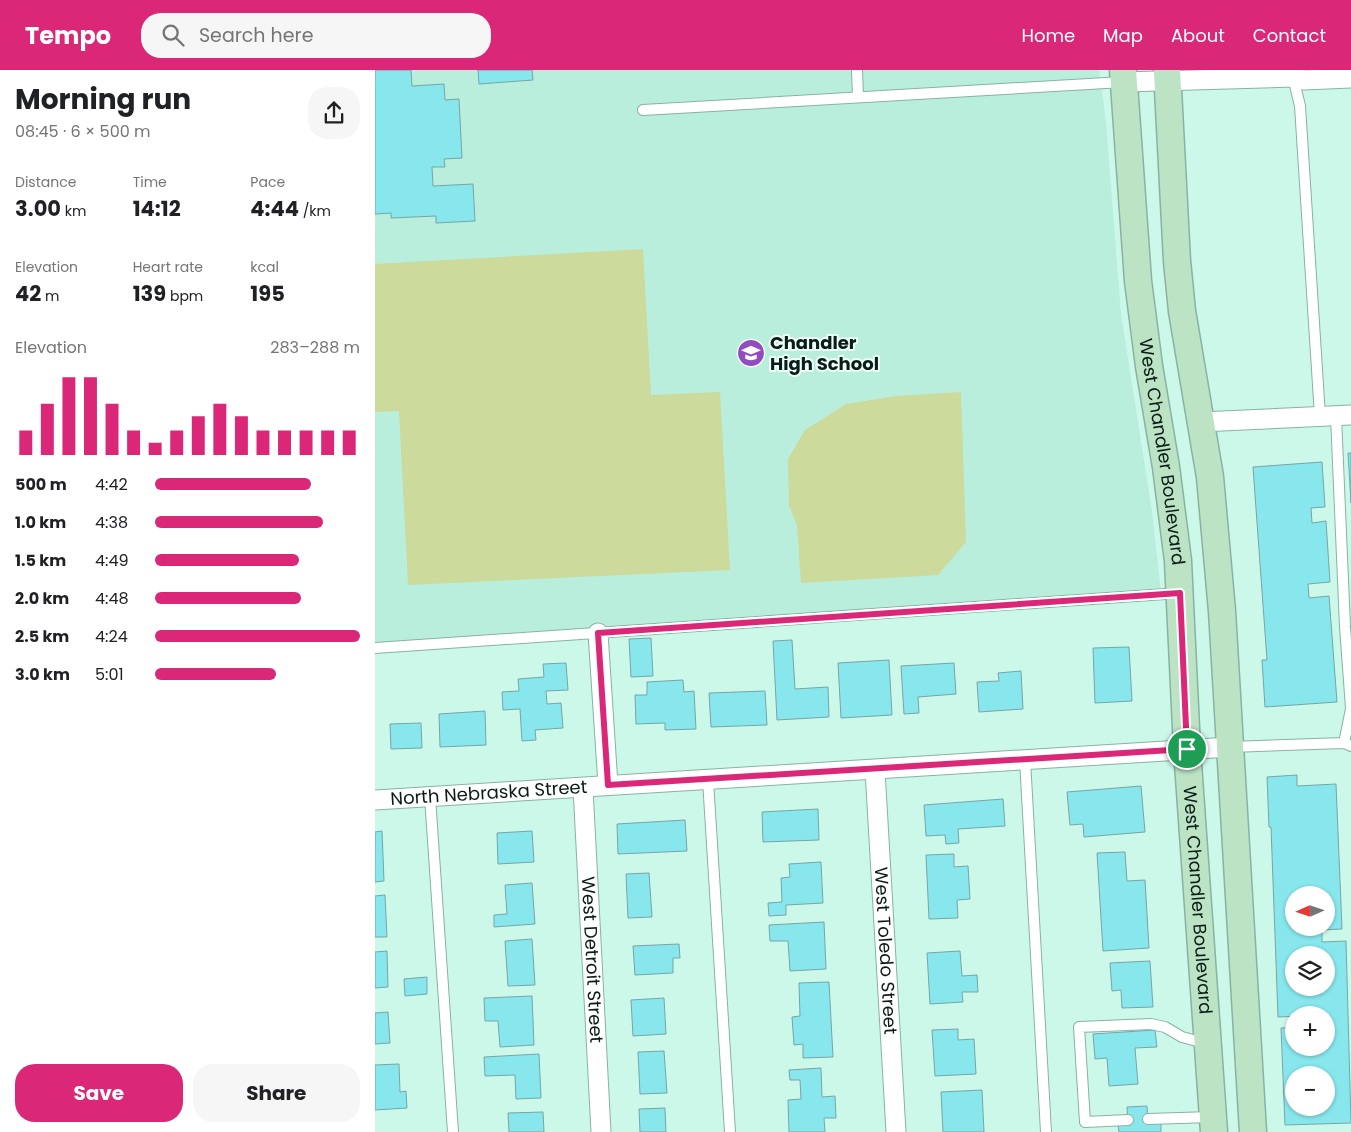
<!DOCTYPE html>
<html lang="en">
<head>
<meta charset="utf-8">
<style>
	:root { --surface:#fff; --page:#f6f6f6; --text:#202124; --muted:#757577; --accent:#db2777 }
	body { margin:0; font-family:Poppins,sans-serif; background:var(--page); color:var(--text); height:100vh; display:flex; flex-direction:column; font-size:19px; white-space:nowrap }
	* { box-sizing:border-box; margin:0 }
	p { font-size:16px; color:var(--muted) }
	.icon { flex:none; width:28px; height:28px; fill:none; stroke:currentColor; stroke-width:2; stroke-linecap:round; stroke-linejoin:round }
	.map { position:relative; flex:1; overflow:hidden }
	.details { display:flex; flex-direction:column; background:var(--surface); width:375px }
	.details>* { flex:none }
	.needle { width:32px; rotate:267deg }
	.controls { position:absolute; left:910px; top:816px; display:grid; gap:10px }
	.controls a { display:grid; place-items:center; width:50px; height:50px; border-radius:50%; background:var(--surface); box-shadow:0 1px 4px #0004; font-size:25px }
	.pin { position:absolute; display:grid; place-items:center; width:42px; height:42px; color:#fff; margin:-21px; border:2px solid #fff; border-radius:50%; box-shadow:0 1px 5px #0007 }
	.round { display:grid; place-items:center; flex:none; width:52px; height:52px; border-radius:20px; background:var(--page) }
	.headline { display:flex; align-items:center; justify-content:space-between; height:85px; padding:0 15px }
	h1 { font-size:28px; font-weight:700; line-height:38px }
	.stats { display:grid; grid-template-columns:repeat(3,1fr); gap:8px; height:85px; padding:5px 15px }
	.stats div { display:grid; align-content:center }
	.stats b { font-size:21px; font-weight:700 }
	.stats small { font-size:14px; font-weight:400 }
	.stats p { font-size:14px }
	.chart { height:140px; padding:10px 15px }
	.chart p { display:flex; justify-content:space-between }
	.chart svg { width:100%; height:90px; margin-top:5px; stroke:var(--accent); stroke-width:6 }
	.action { display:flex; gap:10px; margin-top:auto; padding:10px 15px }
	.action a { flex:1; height:58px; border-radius:20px; background:var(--accent); color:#fff; font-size:20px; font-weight:700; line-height:58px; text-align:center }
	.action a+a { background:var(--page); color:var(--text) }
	ul { padding:0 15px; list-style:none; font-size:16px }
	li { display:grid; grid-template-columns:80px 60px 1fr; align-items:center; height:38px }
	li i { height:12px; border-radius:6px; background:var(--accent) }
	header { display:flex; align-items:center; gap:30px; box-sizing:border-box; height:70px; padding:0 25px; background:var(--accent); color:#fff }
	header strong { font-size:24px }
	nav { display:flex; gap:28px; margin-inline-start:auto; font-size:18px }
	.search { width:350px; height:45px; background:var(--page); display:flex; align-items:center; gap:12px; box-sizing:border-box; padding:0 18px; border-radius:20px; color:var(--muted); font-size:19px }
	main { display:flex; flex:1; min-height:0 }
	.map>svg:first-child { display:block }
	.built { fill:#b9eedd }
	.green { fill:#ccda9c }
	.building { fill:#87e7ed; stroke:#77a5a8; fill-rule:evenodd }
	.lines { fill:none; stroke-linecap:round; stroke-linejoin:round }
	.service-casing { stroke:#88b2a4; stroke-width:12 }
	.minor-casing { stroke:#88b2a4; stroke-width:21 }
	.secondary-casing { stroke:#88b2a4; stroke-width:29 }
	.service { stroke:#fff; stroke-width:10 }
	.minor { stroke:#fff; stroke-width:19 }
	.secondary { stroke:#bce3c4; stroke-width:26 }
	.route-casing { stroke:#fff; stroke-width:10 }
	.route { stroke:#db2777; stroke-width:6 }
	.labels { text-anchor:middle; stroke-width:4; stroke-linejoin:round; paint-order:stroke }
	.poi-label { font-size:18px; font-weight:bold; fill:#0b1b17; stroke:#edfff9; text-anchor:start }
	.street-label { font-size:18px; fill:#0b1b17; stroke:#edfff9 }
</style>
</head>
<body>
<header>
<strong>Tempo</strong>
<div class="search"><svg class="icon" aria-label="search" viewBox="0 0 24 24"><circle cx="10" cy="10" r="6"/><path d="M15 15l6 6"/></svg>Search here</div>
<nav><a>Home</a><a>Map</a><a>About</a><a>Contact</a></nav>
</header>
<main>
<section class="details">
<div class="headline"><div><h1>Morning run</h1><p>08:45 · 6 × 500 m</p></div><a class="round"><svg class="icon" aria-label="share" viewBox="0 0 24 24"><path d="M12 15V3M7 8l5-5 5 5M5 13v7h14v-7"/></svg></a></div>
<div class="stats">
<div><p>Distance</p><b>3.00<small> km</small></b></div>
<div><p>Time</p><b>14:12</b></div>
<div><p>Pace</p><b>4:44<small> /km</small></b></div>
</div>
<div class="stats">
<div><p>Elevation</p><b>42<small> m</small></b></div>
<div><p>Heart rate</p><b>139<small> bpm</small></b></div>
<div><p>kcal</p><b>195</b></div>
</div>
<div class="chart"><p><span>Elevation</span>283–288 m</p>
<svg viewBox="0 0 160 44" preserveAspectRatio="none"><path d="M5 44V32M15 44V19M25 44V6M35 44V6M45 44V19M55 44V32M65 44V38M75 44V32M85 44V25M95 44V19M105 44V25M115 44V32M125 44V32M135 44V32M145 44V32M155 44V32"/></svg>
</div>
<ul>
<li><b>500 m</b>4:42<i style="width:76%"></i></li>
<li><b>1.0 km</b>4:38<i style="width:82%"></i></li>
<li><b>1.5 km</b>4:49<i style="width:70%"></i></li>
<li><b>2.0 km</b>4:48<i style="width:71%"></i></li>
<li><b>2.5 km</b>4:24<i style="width:100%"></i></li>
<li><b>3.0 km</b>5:01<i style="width:59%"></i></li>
</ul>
<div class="action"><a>Save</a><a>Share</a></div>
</section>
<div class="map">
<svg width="976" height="1062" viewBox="0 0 976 1062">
	<rect width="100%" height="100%" fill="#ccf8ea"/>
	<path class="built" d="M0 0H724L731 52 746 244 777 441 786 523 0 578Z"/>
	<path class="green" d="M268 179 276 325 345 322 355 500 33 515 24 341 0 342V194Z
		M586 322 591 472 563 505 426 513 422 455 414 436 413 389 430 360 471 334 521 326Z"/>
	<path class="building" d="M0 0H36L37 16 69 14 70 30 84 29 87 88 69 89 70 97H57L58 116 98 114 100 151 61 153V146L16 148V143L0 144Z
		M103 0H157L158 10 104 14Z
		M973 383H976V433Z
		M947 392 950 437 936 438 937 453 951 451 955 512 933 514 934 528 954 526 962 632 890 637 887 590H892L878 397Z
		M276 568 278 606 256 607 254 569Z
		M417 570 420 619 453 617 454 647 402 650 398 571Z
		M754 577 757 631 720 633 718 578Z
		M514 590 517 645 466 648 463 593Z
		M191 593 193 620 171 621 172 634 186 633 188 658 160 660 161 670 147 671 145 639 128 640 127 622 144 621 143 609 169 607 168 594Z
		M579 593 581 624 543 627 544 643 529 644 526 596Z
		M646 601 648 639 604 642 602 612 624 611 623 603Z
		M308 610 309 622 319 621 321 659 290 660V653L261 654 260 625H272V612Z
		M390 621 392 655 336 657 334 623Z
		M110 641 111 675 65 677 64 644Z
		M46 653 47 678 16 679 15 654Z
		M922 705V716L961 714 967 859 947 860V872L971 871 976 1053 910 1055 906 958 919 957V978H951V945L903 947 896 757H894L892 707ZM919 825H951V858H919ZM919 885H951V918H919ZM919 1005H951V1038H919Z
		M766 716 770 762 709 767 708 754 695 755 692 722Z
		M628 729 630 756 583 759 584 773 571 774 570 765 551 766 549 735Z
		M443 739 444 770 388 772 387 742Z
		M310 750 312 781 243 784 242 754Z
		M7 761 9 811 0 812V762Z
		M157 761 159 792 123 794 122 763Z
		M750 782 752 811 770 810 774 878 728 881 722 783Z
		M579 784V797L593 796 595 829 582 830 583 848 554 849 551 785Z
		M446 792 448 833 411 835V845L394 846 393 833 407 832 406 808 415 807 414 794Z
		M274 803 277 847 253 848 251 804Z
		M157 813 160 854 119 857V845L132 844 130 815Z
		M10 825 12 867H0V826Z
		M449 852 451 899 415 901 413 871H395L394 855Z
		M157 869 160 915 133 916 130 871Z
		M304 874 305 888H298V903L260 905 258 876Z
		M12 881 13 917 0 918V882Z
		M585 881 587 906 602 905 603 922H587L588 932 555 934 552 883Z
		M775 891 778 937 747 938 746 920 737 921 735 893Z
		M52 907V924L30 926 29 909Z
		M454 912 458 987 428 988V974L419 975 417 947 425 946 424 913Z
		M157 926 159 975 125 977 123 951H110L109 928Z
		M289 928 291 964 258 966 256 930Z
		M13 942 15 973 0 974V943Z
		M583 959V970L599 969 601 1004 560 1006 557 960Z
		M780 960 782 977 760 978 763 1014 734 1016 732 988 720 989 718 964Z
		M289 981 292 1023 265 1024 263 982Z
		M164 984 166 1028 141 1029 140 1005 110 1006 109 987Z
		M24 994 25 1022 31 1021 32 1038 0 1040V995Z
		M446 998 447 1027 460 1026 461 1048H449L450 1062H414L413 1030 426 1029 425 1010H415L414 1000Z
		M607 1020 609 1062H568L566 1022Z
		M772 1036 773 1053H786V1062H744L743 1055 753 1054 752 1037Z
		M290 1038 291 1062H265L264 1039Z
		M168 1042 169 1062H134L133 1043Z"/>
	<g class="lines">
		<g class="service-casing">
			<path id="service" d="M482 0 483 27
				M918 7 925 36 945 346
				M268 40 748 12
				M961 346 970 557 976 638
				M0 578 805 523
				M969 673 976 639
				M856 677 969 673 976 676
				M650 690 671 1062
				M333 710 355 1062
				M55 727 78 1062
				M773 1049 837 1047
				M753 1050 710 1052 704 957 776 954 790 957 807 967 833 974"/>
		</g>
		<g class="minor-casing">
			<g id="minor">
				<path d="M749 12 918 7 929 10 976 8"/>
				<path d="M825 352 976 345"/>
				<path d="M223 563 233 715"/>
				<path id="s1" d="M500 700 521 1062"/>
				<path id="s2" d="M208 718 226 1062"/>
				<path id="s3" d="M0 730 855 677"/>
			</g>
		</g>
		<g class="secondary-casing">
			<g id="secondary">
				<path id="s4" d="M748 0 763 211 774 296 791 397 803 491 812 679 839 1062"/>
				<path d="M792 0 802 191 807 241 835 407 847 541 878 1062"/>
			</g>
		</g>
		<use href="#service" class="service"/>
		<use href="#minor" class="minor"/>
		<use href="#secondary" class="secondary"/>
	</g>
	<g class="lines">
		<g class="route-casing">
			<path id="route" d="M805 523 812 679 233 715 223 563Z"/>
		</g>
		<use href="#route" class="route"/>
	</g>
	<defs>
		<g id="school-disc" transform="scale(1.4375)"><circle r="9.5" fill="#924cbf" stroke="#edfff9"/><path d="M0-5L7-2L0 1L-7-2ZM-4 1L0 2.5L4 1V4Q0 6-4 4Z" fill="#fff"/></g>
	</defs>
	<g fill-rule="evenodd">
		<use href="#school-disc" x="376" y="283"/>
	</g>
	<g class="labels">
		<g class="poi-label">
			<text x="395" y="279">Chandler<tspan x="395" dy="21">High School</tspan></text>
		</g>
		<g class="street-label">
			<text dy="6" stroke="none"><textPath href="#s4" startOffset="384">West Chandler Boulevard</textPath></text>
			<text dy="6" stroke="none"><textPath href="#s3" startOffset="114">North Nebraska Street</textPath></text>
			<text dy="6" stroke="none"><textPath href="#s4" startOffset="834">West Chandler Boulevard</textPath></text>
			<text dy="6" stroke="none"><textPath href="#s1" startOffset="181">West Toledo Street</textPath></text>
			<text dy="6" stroke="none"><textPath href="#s2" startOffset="172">West Detroit Street</textPath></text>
		</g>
	</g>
</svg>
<div class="controls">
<a><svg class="needle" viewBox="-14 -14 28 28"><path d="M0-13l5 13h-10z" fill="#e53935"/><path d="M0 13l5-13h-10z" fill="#757577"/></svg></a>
<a><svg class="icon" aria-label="layers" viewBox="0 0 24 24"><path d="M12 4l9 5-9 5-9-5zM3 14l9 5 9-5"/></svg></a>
<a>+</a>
<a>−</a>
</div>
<div class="pin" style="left:812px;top:679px;background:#1e9e55"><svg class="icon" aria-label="arrive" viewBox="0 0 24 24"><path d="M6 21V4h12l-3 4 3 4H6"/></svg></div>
</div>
</main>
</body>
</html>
